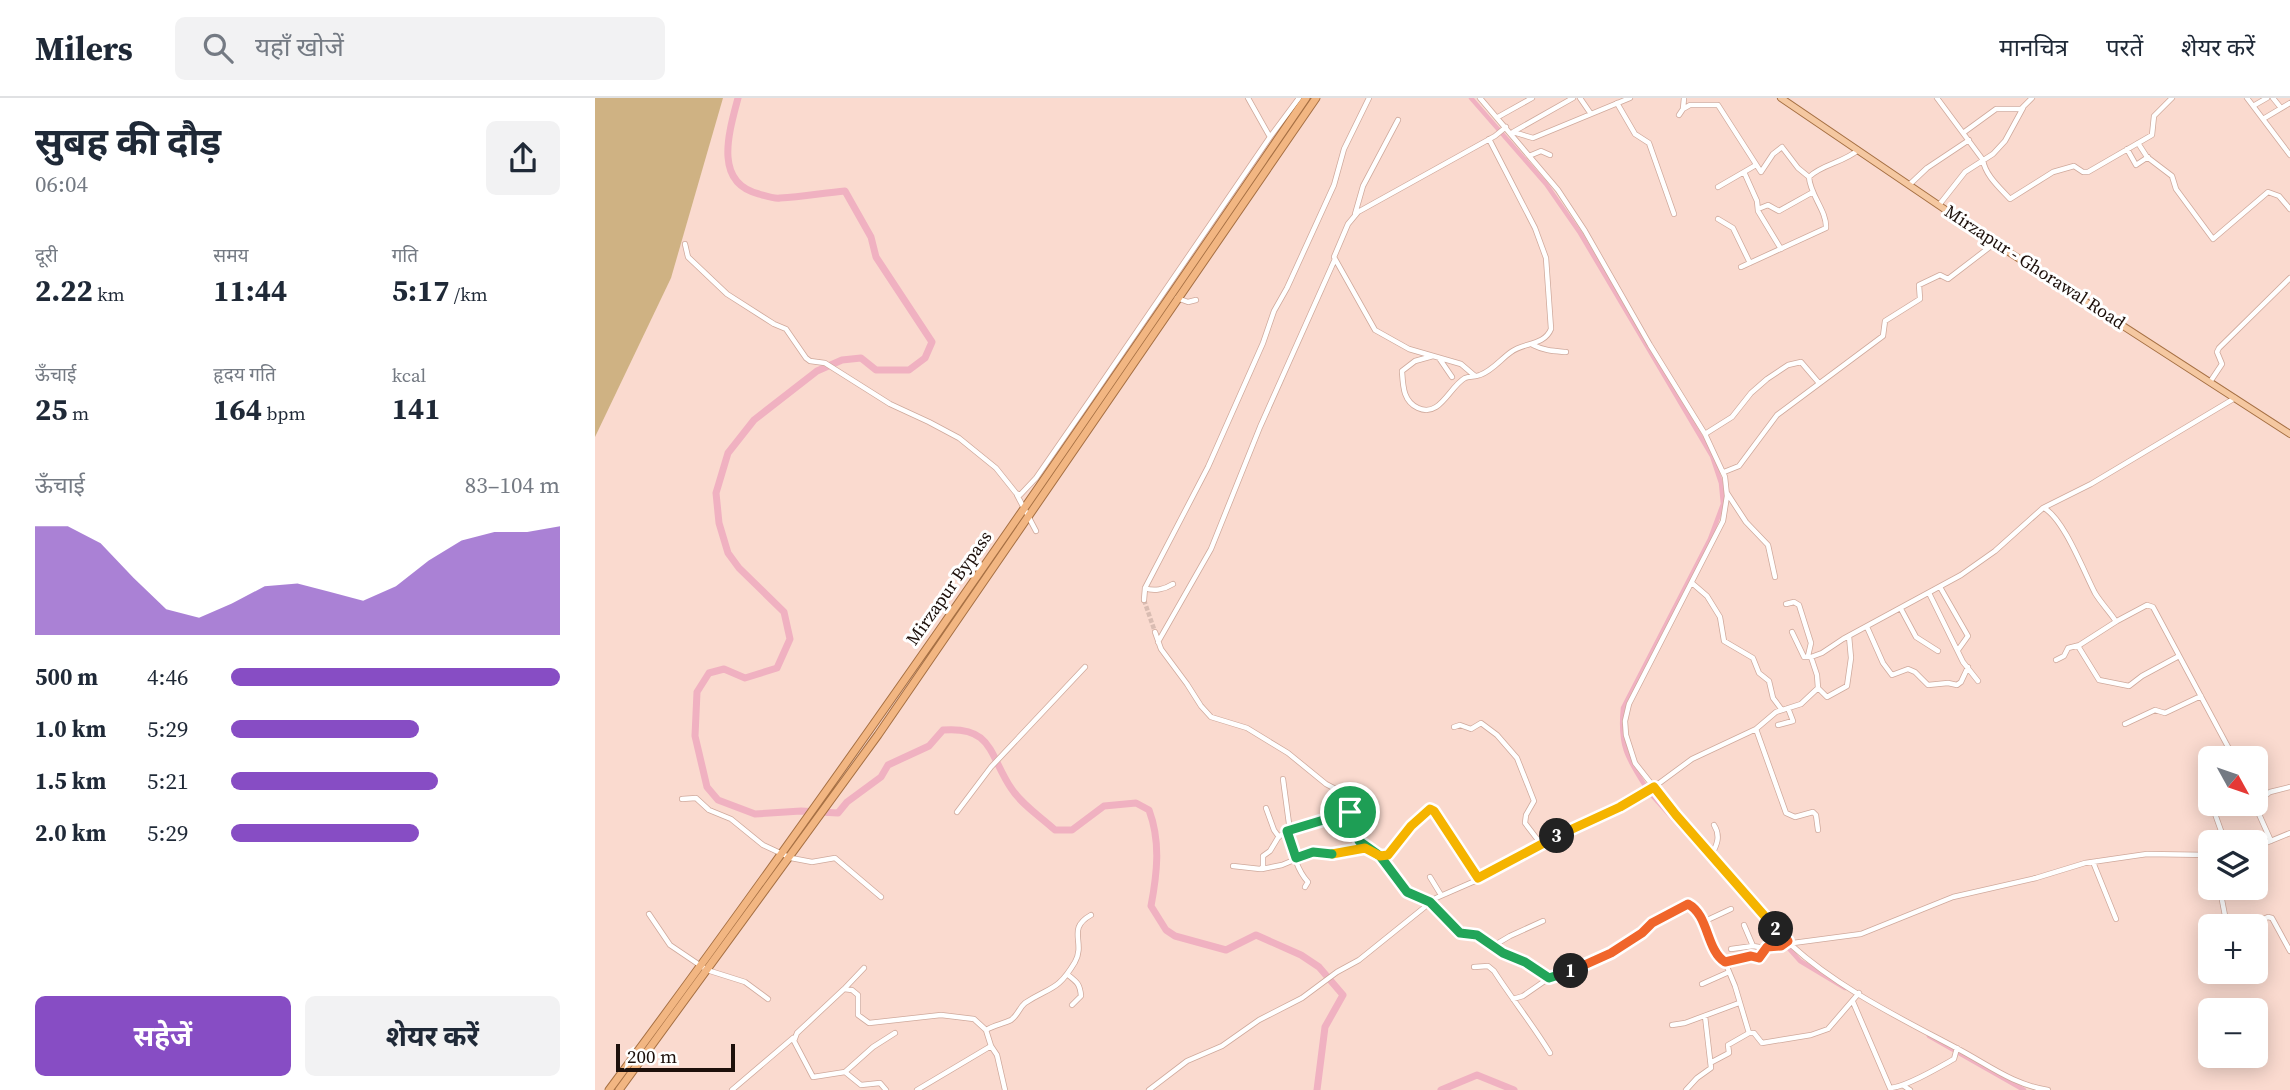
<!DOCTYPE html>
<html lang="hi">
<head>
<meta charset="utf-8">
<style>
	:root { --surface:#fff; --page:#f2f2f3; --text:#1f2937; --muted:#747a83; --line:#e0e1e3; --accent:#874dc4 }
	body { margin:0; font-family:"Source Serif 4","Noto Sans Devanagari",serif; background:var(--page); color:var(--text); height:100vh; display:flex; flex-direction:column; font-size:26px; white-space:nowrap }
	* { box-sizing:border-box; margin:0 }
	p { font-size:23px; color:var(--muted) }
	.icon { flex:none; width:38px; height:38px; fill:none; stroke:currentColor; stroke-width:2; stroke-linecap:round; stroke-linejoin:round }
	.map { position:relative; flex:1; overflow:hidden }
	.drawer { display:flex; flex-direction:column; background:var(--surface); width:595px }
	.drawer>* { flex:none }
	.needle { width:46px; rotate:130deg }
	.buttons { position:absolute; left:1603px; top:648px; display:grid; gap:14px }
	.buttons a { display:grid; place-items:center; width:70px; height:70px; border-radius:10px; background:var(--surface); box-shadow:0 4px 18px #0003; font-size:35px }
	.scale { position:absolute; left:21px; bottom:18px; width:119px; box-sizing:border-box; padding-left:7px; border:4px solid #1d100b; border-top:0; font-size:19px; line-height:24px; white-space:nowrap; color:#1d100b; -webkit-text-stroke:5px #fff; paint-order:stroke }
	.pin { position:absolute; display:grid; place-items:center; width:60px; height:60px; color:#fff; margin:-30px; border:4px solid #fff; border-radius:50%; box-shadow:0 2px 7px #0007 }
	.km { position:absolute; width:35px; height:35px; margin:-18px; border-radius:50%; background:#222; color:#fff; font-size:19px; line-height:35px; text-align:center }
	.round { display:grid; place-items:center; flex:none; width:74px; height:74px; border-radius:10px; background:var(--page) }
	.head { display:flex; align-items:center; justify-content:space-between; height:119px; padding:0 35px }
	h1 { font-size:38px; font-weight:700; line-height:52px }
	.stats { display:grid; grid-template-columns:repeat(3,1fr); gap:10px; height:119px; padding:7px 35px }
	.stats div { display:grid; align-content:center }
	.stats b { font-size:30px; font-weight:700 }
	.stats small { font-size:19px; font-weight:400 }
	.stats p { font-size:19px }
	.chart { height:196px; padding:14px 35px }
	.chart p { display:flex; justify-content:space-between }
	.chart svg { width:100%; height:126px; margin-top:7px; fill:var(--accent); opacity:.7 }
	.button { display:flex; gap:14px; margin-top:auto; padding:14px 35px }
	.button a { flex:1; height:80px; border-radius:10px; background:var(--accent); color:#fff; font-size:28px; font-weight:700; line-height:80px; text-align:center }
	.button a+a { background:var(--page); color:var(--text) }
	ul { padding:0 35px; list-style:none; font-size:23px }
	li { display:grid; grid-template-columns:112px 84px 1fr; align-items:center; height:52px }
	li i { height:18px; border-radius:9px; background:var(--accent) }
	header { display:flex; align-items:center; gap:42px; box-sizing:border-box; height:98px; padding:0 35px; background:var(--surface); border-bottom:2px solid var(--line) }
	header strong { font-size:33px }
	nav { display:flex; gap:38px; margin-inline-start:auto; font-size:24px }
	.search { width:490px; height:63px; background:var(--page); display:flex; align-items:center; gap:18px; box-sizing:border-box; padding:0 24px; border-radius:10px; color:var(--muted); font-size:26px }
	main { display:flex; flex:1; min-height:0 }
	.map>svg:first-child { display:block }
	.green { fill:#cfb283 }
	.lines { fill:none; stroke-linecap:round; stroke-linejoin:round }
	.canal { stroke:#f0b1c1; stroke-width:4.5 }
	.river { stroke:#f0b1c1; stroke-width:7 }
	.minor-tunnel { stroke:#d9bcb2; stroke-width:4.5; stroke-dasharray:4.5 2; stroke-linecap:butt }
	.minor-casing { stroke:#cfa99c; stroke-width:6 }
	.primary-casing { stroke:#a67044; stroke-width:8 }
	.trunk-casing { stroke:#a67044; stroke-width:9 }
	.minor { stroke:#fff; stroke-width:4.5 }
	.primary { stroke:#f5c8a1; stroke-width:6 }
	.trunk { stroke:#f2b682; stroke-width:7 }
	.split-1-casing { stroke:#fff; stroke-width:14 }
	.split-2-casing { stroke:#fff; stroke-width:14 }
	.split-3-casing { stroke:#fff; stroke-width:14 }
	.split-4-casing { stroke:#fff; stroke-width:14 }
	.split-5-casing { stroke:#fff; stroke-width:14 }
	.split-1 { stroke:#22a559; stroke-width:9 }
	.split-2 { stroke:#f0652b; stroke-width:9 }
	.split-3 { stroke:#f5b400; stroke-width:9 }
	.split-4 { stroke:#f5b400; stroke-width:9 }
	.split-5 { stroke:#22a559; stroke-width:9 }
	.labels { text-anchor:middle; stroke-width:6; stroke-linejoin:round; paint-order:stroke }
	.street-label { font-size:18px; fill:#1d100b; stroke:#fff }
</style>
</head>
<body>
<header>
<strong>Milers</strong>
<div class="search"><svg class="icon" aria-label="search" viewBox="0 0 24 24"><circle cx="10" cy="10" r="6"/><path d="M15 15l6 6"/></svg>यहाँ खोजें</div>
<nav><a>मानचित्र</a><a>परतें</a><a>शेयर करें</a></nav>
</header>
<main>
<section class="drawer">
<div class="head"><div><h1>सुबह की दौड़</h1><p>06:04</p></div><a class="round"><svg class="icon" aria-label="share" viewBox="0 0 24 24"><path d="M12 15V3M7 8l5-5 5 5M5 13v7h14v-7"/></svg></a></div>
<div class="stats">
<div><p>दूरी</p><b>2.22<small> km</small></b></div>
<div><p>समय</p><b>11:44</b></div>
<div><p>गति</p><b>5:17<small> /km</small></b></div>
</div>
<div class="stats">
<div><p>ऊँचाई</p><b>25<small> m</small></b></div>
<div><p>हृदय गति</p><b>164<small> bpm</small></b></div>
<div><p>kcal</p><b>141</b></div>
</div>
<div class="chart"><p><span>ऊँचाई</span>83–104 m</p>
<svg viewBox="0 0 160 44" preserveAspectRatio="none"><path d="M0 44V6L10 6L20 12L30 24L40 35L50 38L60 33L70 27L80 26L90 29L100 32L110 27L120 18L130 11L140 8L150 8L160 6V44z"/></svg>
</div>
<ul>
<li><b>500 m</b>4:46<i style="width:100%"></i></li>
<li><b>1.0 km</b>5:29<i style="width:57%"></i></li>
<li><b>1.5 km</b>5:21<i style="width:63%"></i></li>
<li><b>2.0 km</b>5:29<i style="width:57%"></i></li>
</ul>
<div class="button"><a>सहेजें</a><a>शेयर करें</a></div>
</section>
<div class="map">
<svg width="1695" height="992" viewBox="0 0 1695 992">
	<rect width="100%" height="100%" fill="#fadacf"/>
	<path class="green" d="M0 0H128L76 180 0 339Z"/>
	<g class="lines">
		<path class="canal" d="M876 0 951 86 985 135 1117 358 1126 385 1128 406 1115 441 1028 610C1024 650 1033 661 1054 694L1205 863 1250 890
			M1334 938 1429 992"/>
		<path class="river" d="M143 0C134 34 118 85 164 96 171 98 179 101 185 100 207 99 228 95 250 93L276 139 281 159 337 244 330 260 314 272H281L266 260 247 262 222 273 159 322 133 355 121 395 124 425 133 455 144 470 189 514 195 541 182 570 150 580 129 571 114 575 102 594 100 638 112 689 123 702 160 716 206 713 243 715 252 704 286 679 293 667 334 648 348 632C398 628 394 657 416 690 427 707 446 719 460 732H477L509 708 541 705 554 712C566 744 562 776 556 808L571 832 580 838 631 852 661 837 706 857 724 869 748 897 730 929 722 992
			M846 992 882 977 919 992"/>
		<path class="minor-tunnel" d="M549 502 560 534"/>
		<g class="minor-casing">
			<path id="minor" d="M653 0 675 39 704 0
				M885 0 963 92 990 133 1055 247 1110 336 1130 379 1132 398 1128 423 1034 606 1030 623 1031 637 1040 665 1081 717 1184 835 1198 845 1266 836 1358 799 1441 780 1490 765 1552 756 1615 757
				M985 0 996 16
				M1342 0 1388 62C1390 77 1405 90 1415 101L1458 74 1479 68 1488 74H1493L1557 37 1559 18 1577 0
				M1652 0 1695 57
				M1678 0 1686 10
				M1022 5 1040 36 1054 45 1079 116
				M1658 8 1672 0
				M1088 11 1095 7H1123L1166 74 1178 56 1187 49 1203 70 1214 79
				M1084 17 1088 11 1089 0
				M903 19 937 0
				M1668 21 1695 5
				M918 34 938 40 1035 0
				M918 34 978 0
				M1368 35 1401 11H1426L1437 0
				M1543 45 1552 59 1577 78 1581 91 1618 141 1673 94 1684 98 1695 111
				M1532 51 1541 67 1553 59
				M934 58 946 53 955 57
				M1149 74 1162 103 1163 113 1186 151
				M1314 87 1332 70 1374 42
				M1123 89 1161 67
				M1344 107 1370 74 1398 56 1410 43 1428 10
				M1163 111 1173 107 1184 113 1218 94
				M760 116 768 88 803 22
				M1123 121 1138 130 1155 165
				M90 146 93 159 132 196 179 226 191 231 211 260 215 263 230 265 295 306 334 324 364 340 401 370 421 395 425 397 441 380 495 302 675 39
				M1146 169 1231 130C1232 113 1215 97 1214 79 1227 66 1248 65 1263 52
				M582 200 593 204 601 202
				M938 247C950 253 959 253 971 254
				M838 258 820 263 807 273C808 288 808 303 823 310 845 320 854 289 870 280 875 278 880 279 885 277 897 273 906 261 916 254 929 244 949 248 956 231L951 160 940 130 894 41
				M844 260 857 279
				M880 278 866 266 814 251 780 232 739 159 753 126 763 114 900 38 911 29
				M1615 284 1627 266 1622 254 1624 250 1695 180
				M1110 336 1137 319 1156 295 1172 281 1193 267 1206 264 1224 285
				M1129 374 1144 368 1182 317 1288 238 1290 223 1325 201 1324 187 1345 177 1353 181 1400 145
				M1132 395 1151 424 1173 447 1180 479
				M422 397 441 433
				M1449 410C1469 421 1489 474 1500 495 1506 505 1514 513 1520 522L1522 523 1552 507 1558 509 1639 660
				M1097 485 1112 498 1125 519 1129 543 1158 560 1164 575 1174 583 1178 600 1187 612
				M1345 489 1373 538 1363 552
				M550 490C559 494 570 491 578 486
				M1334 495 1368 564 1383 583
				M549 502 550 490 613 369 668 245 679 213 692 190 739 87 749 51 774 0
				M1191 506 1199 504 1204 507 1216 545 1213 558
				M1306 511 1321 539 1343 553
				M1522 523 1483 548 1504 582 1534 588 1547 578 1584 558
				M1272 529 1288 565 1297 577 1313 571 1320 574 1333 587 1353 585 1362 587 1366 584 1373 569
				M560 534 566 551 592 586 606 608 616 619 652 630 693 655 731 686 750 696 756 708C752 728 768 762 793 757 805 743 819 718 836 711L883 780
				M1197 534 1209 559H1215
				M563 544 616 451 665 329 740 161
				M1461 562 1469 558 1473 550 1485 547
				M1223 590 1232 599 1252 588 1256 560 1254 538
				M1530 626 1560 612 1570 615 1606 598
				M1183 627 1198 623 1193 610
				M859 629 865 627 876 631 886 625 902 637 922 660 939 703 931 717 930 725 946 746
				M1161 631 1191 715 1200 719 1218 714 1221 717 1223 732
				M688 681 695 733
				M87 701 101 700 114 712 136 721 168 747 196 760 217 764 240 760 286 799
				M1620 705 1619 713 1630 744
				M1659 705 1676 743
				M1661 705 1675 694 1695 689
				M671 710 679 732 684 739
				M362 714 396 669 490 569
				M693 735C697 751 701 771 713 784L710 789
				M1661 749 1695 735
				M1613 757 1615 772
				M1116 758C1122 747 1126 738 1119 727
				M786 759 812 794 835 805
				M1498 764 1521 821
				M638 768 665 771 668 769V758L675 753 684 738 755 714
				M667 771 687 767 718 754 741 756 769 750
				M835 779 846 797
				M1630 789 1627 802 1632 828
				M835 804 865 835 882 837 908 855 930 864 954 880 1006 861 1047 835 1057 825 1093 806C1113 818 1111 851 1130 864
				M54 816 75 847 112 872 150 884 173 901
				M1108 824 1136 811
				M1149 827 1158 848
				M1653 828 1673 819 1677 820 1695 853
				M1193 843 1186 848 1172 849 1165 859 1155 858 1130 864 1140 888 1154 935H1159L1167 945 1216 937 1233 931 1264 895
				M1195 846C1244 891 1307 921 1365 952 1395 968 1419 987 1453 992
				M898 848 915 838 948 823
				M1136 851 1158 848 1170 850
				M879 869 893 868 899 873C917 901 938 927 955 955
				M473 877C482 884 485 886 486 898L477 907
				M1107 886 1134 874
				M250 890 269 870
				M918 901 928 898 954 880
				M1258 904 1295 990C1311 989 1343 970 1359 961L1362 950
				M1077 927 1090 925 1144 905
				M391 932C399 927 408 926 416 922 423 917 424 910 430 905 456 888 462 894 480 864 491 844 471 831 496 817
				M1117 964 1134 955 1133 947 1154 935
				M250 974 278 949 300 935
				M1309 988 1315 992
				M137 992 198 940
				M291 992 285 985 266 987 250 974 218 979 199 943 202 935 249 891 257 892 263 897V917L274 925 346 917 379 921 391 932 396 948 402 957 410 992
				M322 992 396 948
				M554 992 592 963 627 948 664 922 707 900 742 874 764 862 841 800 880 783 946 746 1025 709 1059 689 1097 661 1161 631 1181 614 1206 606 1223 590 1222 577 1216 559 1227 555 1248 541 1366 477 1400 453 1448 410 1496 386 1640 300
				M1091 992 1102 980 1116 970 1110 918"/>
		</g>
		<g class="primary-casing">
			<path id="primary" d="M1186 0 1389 138 1695 336"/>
		</g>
		<g class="trunk-casing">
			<path id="trunk" d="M14 992C255 668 483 333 711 0
				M24 992 283 637 721 0"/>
		</g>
		<use href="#minor" class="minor"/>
		<use href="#primary" class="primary"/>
		<use href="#trunk" class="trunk"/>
	</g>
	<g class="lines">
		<g class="split-1-casing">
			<path id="split-1" d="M755 714 764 743 785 758 812 794 835 804 865 835 882 837 908 855 930 864 954 880 976 873"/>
		</g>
		<g class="split-2-casing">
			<path id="split-2" d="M976 873 1016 855 1047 835 1057 825 1093 806C1114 817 1111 852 1130 864L1156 858 1164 860 1172 849 1186 848 1193 843 1181 831"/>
		</g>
		<g class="split-3-casing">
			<path id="split-3" d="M962 738 1025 709 1059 689 1081 717 1181 831"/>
		</g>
		<g class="split-4-casing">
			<path id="split-4" d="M737 756 770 750 785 758 793 757 816 728 835 711 839 713 883 780 962 738"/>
		</g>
		<g class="split-5-casing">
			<path id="split-5" d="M737 756 718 754 701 760 692 733 755 714"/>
		</g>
		<use href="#split-1" class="split-1"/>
		<use href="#split-2" class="split-2"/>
		<use href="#split-3" class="split-3"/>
		<use href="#split-4" class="split-4"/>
		<use href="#split-5" class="split-5"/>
	</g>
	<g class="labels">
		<g class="street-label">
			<text transform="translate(1440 169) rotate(33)" y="6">Mirzapur - Ghorawal Road</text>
			<text transform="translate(354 490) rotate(-55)" y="6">Mirzapur Bypass</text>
		</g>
	</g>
</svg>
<div class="buttons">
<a><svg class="needle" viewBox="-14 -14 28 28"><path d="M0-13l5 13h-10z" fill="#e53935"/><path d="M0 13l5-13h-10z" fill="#747a83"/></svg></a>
<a><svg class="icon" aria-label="layers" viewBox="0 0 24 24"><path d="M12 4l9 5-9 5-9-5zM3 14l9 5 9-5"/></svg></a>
<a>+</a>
<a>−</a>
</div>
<div class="scale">200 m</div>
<div class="pin" style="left:755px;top:714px;background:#1e9e55"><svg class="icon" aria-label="arrive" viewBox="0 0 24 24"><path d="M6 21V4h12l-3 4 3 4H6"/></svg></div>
<b class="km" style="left:976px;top:873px">1</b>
<b class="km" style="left:1181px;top:831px">2</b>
<b class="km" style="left:962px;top:738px">3</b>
</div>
</main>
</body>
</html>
